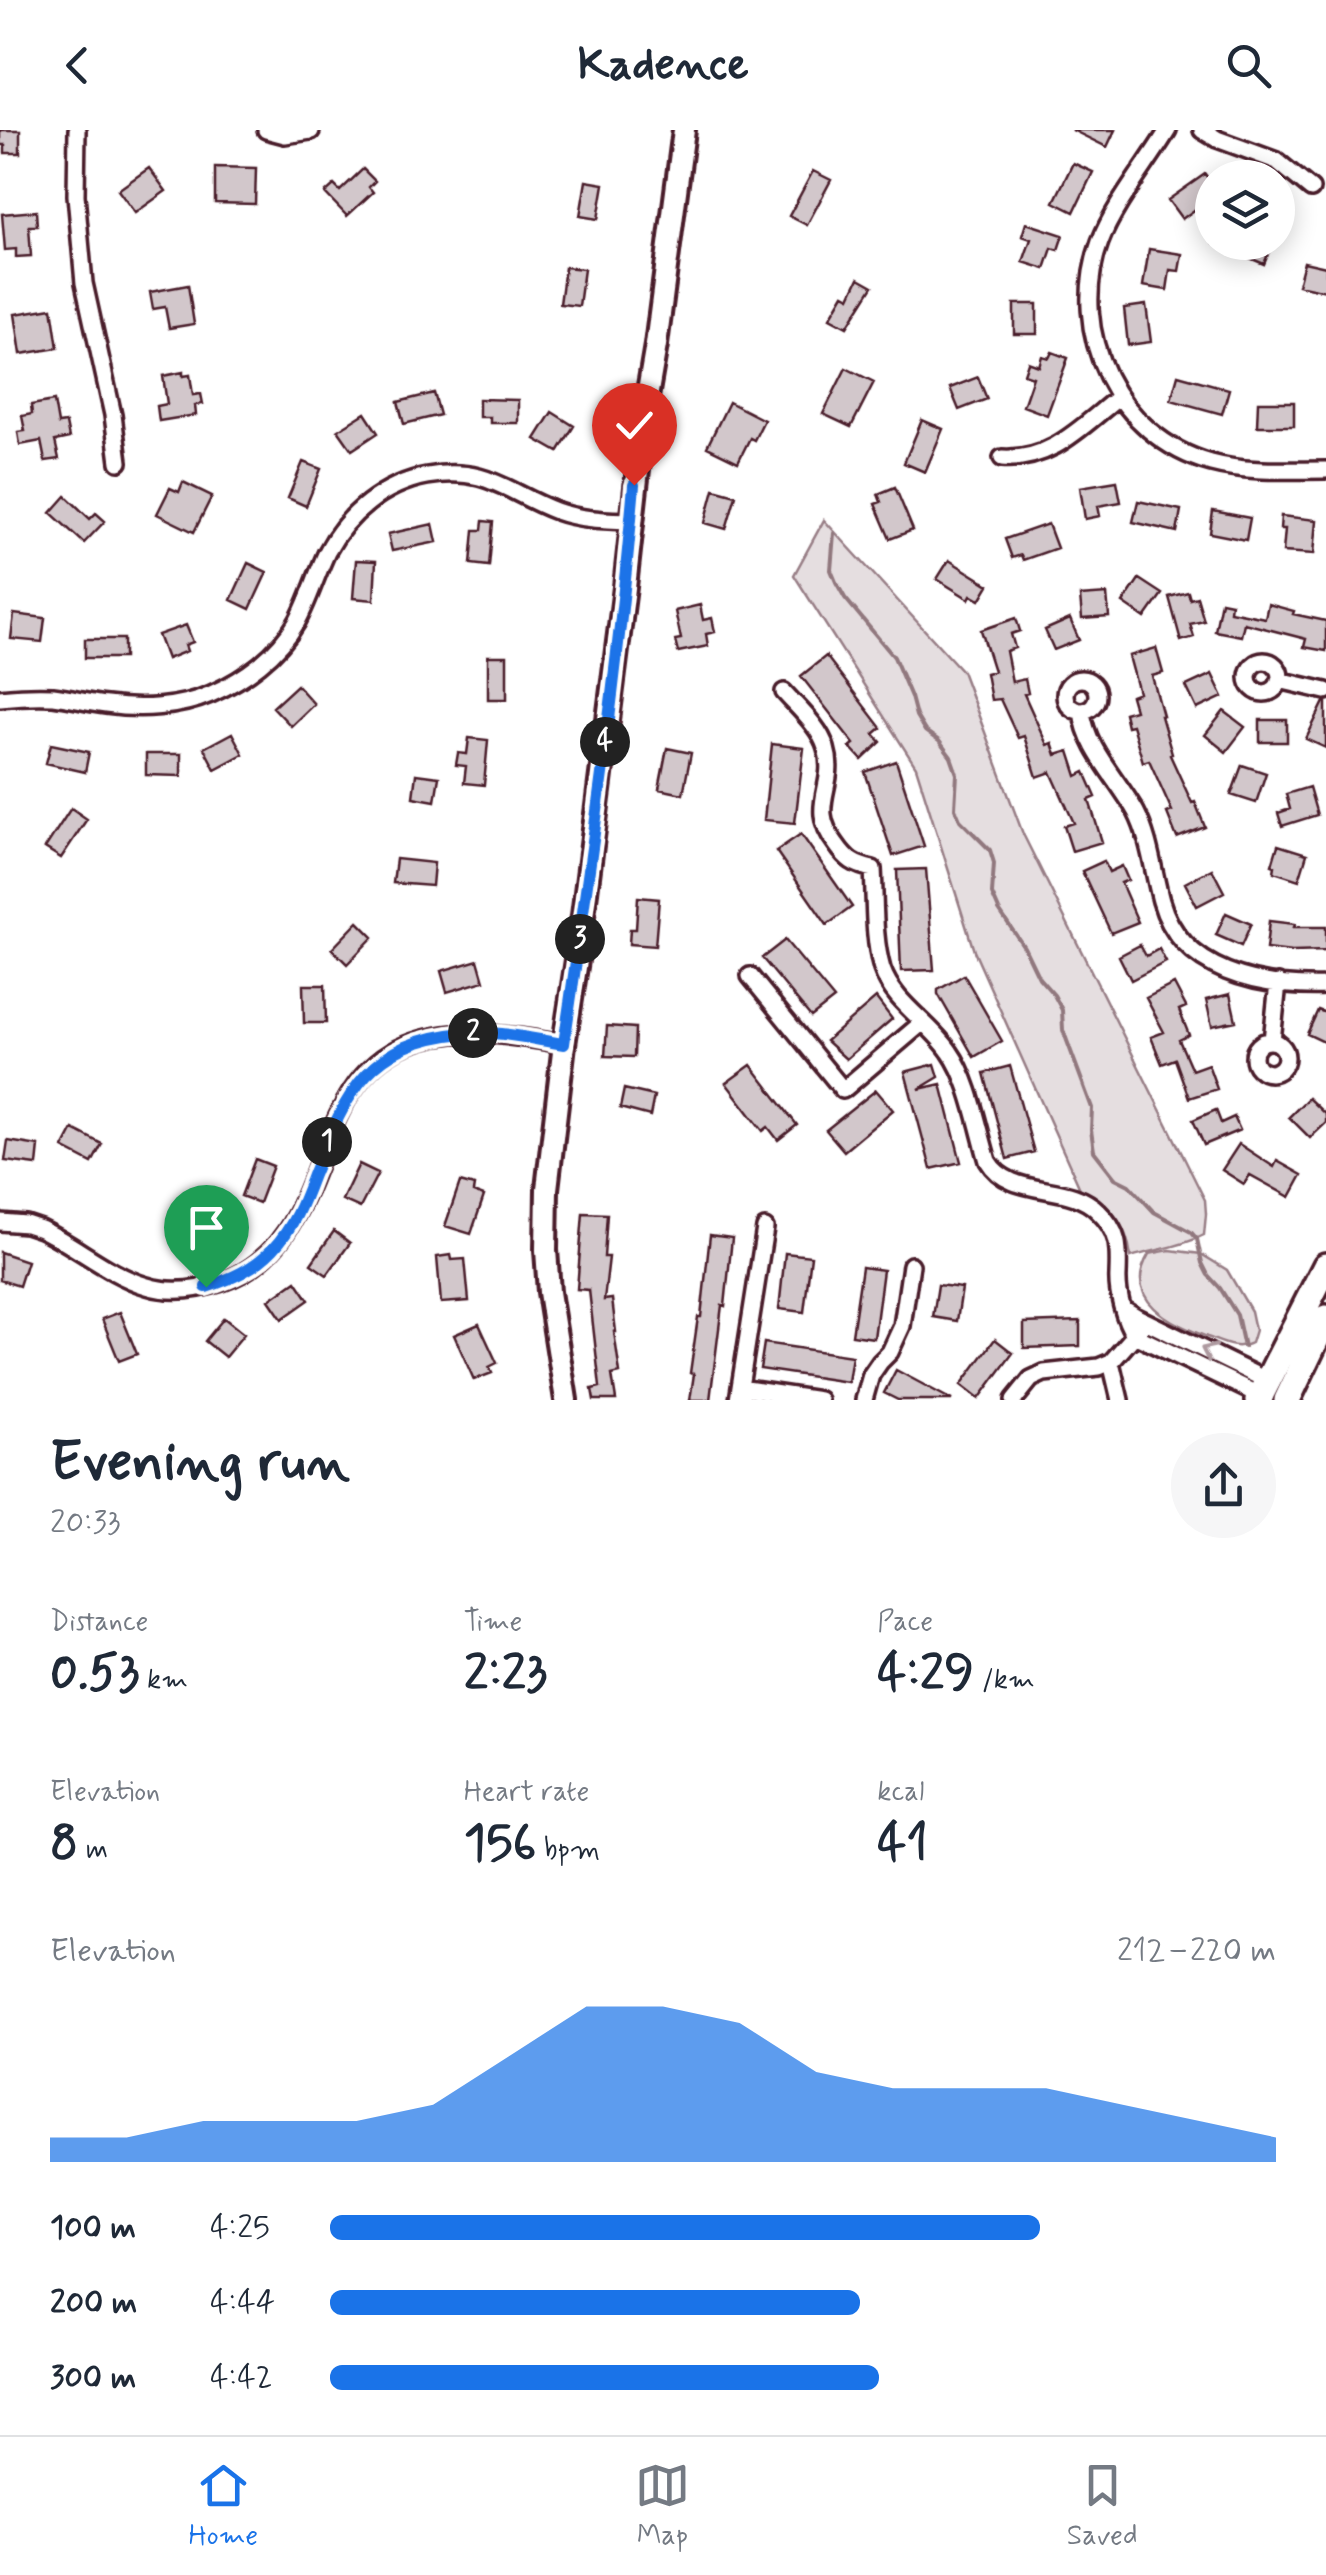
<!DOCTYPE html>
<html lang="en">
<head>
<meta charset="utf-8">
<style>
	:root { --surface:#fff; --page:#f6f6f7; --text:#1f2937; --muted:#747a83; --line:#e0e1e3; --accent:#1a73e8 }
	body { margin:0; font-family:Mynerve,sans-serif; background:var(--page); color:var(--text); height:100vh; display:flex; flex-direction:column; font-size:38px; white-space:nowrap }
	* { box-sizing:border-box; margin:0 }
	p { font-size:32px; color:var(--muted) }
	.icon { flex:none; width:55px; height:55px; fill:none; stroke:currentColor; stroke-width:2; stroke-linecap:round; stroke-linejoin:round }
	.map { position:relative; height:1270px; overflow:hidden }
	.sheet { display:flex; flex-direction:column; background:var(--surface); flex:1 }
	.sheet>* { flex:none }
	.buttons { position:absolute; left:1195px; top:30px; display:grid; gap:20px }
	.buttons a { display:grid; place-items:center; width:100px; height:100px; border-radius:50%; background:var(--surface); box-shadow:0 5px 25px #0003; font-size:50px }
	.pin { position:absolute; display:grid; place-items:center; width:85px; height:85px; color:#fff; margin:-102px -42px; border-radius:50% 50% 50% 0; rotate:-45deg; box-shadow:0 0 10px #0007 }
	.pin .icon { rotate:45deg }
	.km { position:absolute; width:50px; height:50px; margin:-25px; border-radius:50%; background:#222; color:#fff; font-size:28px; line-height:50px; text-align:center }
	.round { display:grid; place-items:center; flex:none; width:105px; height:105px; border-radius:52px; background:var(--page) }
	.headline { display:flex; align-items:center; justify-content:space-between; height:170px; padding:0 50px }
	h1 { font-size:55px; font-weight:700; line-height:75px }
	.metrics { display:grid; grid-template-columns:repeat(3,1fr); gap:15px; height:170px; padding:10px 50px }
	.metrics div { display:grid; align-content:center }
	.metrics b { font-size:50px; font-weight:700 }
	.metrics small { font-size:28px; font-weight:400 }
	.metrics p { font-size:28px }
	.chart { height:280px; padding:20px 50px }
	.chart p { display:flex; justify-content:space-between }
	.chart svg { width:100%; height:180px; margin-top:10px; fill:var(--accent); opacity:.7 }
	ul { padding:0 50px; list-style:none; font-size:32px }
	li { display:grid; grid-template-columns:160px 120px 1fr; align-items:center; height:75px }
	li i { height:25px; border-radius:12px; background:var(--accent) }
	header { display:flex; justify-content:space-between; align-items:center; height:130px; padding:0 50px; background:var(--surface); font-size:45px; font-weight:700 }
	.tabs { display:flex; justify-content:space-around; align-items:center; height:140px; border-top:2px solid var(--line); background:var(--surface); font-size:28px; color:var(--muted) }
	.tabs a { display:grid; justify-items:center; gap:5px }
	.tabs .on { color:var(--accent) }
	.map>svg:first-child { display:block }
	.green { fill:#e5dee0; stroke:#987e86; stroke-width:2.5 }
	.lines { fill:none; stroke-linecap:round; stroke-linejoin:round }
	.stream { stroke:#91787e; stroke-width:4 }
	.building { fill:#d2c7cb; stroke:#4a1f2b; stroke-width:2.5 }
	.minor-casing { stroke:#4a1f2b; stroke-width:22 }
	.tertiary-casing { stroke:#4a1f2b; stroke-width:28 }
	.primary-casing { stroke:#4a1f2b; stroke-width:32 }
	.minor { stroke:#fff; stroke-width:15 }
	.tertiary { stroke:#fff; stroke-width:20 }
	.primary { stroke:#fff; stroke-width:25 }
	.oneway { stroke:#ae9aa0 }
	.route-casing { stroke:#fff; stroke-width:20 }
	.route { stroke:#1a73e8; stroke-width:12 }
</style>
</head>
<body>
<header><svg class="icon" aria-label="back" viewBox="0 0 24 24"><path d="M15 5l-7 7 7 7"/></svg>Kadence<svg class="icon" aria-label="search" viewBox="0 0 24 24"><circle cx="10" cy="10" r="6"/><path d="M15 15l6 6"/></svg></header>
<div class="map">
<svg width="1326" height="1270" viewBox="0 0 1326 1270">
	<rect width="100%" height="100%" fill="#fff"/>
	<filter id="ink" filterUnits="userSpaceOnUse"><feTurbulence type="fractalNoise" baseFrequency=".01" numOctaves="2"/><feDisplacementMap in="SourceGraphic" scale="20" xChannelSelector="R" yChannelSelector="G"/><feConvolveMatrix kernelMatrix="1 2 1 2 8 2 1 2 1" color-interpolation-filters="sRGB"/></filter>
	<g filter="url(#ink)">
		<path class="green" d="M824 390 962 541 1023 704 1205 1070 1206 1084 1204 1105C1181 1117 1156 1119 1131 1127 1127 1095 1110 1073 1081 1061L974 821 916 637 794 445Z
			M1170 1120 1201 1124 1227 1140 1251 1181 1255 1200 1251 1213C1236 1221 1222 1212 1207 1207 1172 1193 1121 1171 1149 1124Z"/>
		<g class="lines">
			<path class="stream" d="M834 403 831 440 836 452 845 468 894 527 911 567 916 586 925 601 939 611 951 627 957 644 955 678 960 690 990 720 994 733 992 764 999 780 1024 817 1039 848 1054 865 1062 880 1063 900 1092 978 1091 1000 1094 1021 1115 1048 1129 1055 1154 1082 1191 1102 1197 1109 1202 1133 1208 1145 1220 1158 1237 1185 1244 1217"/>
		</g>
		<path class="building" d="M0 0H20V23H5V15H0Z
			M1072 0H1115L1107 17Z
			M1073 33 1093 42 1074 82 1054 72Z
			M215 37 256 38 255 74 215 73Z
			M149 38 166 61 135 83 118 60Z
			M363 39 375 51 369 57 373 62 347 86 325 63 334 55 340 61Z
			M813 41 831 50 807 95 789 86Z
			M1205 44 1212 54V67L1182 89 1168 70Z
			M586 51 604 54 598 89 580 86Z
			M36 81 37 96H29L31 126 16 127V119L5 120 2 84Z
			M1026 93 1063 105 1058 120 1052 118 1045 139 1023 132 1031 109 1022 106Z
			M1212 112H1273L1264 134Z
			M1149 119 1182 124 1179 141 1170 140 1167 160 1143 156Z
			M1304 132 1326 137V161L1298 155Z
			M565 137 584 139 579 176 560 174Z
			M859 148 873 156 847 197 830 188 844 164 850 167Z
			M188 155 194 194 169 198 165 177 153 179 150 162Z
			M1014 174H1037V204H1014Z
			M1146 175 1151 212 1128 215 1124 178Z
			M52 178 58 218 21 224 15 184Z
			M1052 222 1068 228 1047 285 1023 276 1033 247 1024 244 1028 232 1039 236 1042 226 1049 228Z
			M846 238 874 252 851 297 823 284Z
			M183 242V246L190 245 193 265 201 264 203 274 195 275 196 285 159 291 157 276 167 274 163 246Z
			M1178 245 1229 259 1222 284 1171 270Z
			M978 247 987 269 959 280 950 258Z
			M434 263 440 285 404 294 398 272Z
			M479 269 518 270V293H490V287H479Z
			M54 271 58 294 66 293 69 308 55 311 59 329 45 331 41 311 20 315 18 302 25 301 22 286 32 284 31 275Z
			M729 272 764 290 754 310 750 308 738 332 707 317Z
			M1258 272H1294V296H1257Z
			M552 282 574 296 558 322 535 309Z
			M365 283 378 303 352 320 338 300Z
			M922 290 943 299 925 342 904 333Z
			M303 332 321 339 306 376 288 368Z
			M1117 351 1121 372 1098 376 1100 386 1085 389 1080 357Z
			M183 352 212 366 194 402 157 384 170 358 179 362Z
			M895 357 913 400 890 409 875 374 881 372 878 364Z
			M714 359 736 365 726 399 705 393Z
			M66 366 90 389 96 383 105 391 84 413 51 383Z
			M1138 371 1181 380 1177 402 1133 392Z
			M1213 381 1250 388 1246 410 1210 403Z
			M1281 386 1317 390 1314 424 1283 422 1285 399H1280Z
			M483 391 493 392 489 436 471 434 474 400H482Z
			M433 394 437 412 392 421 388 404Z
			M1048 394 1057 418 1023 430 1021 425 1012 428 1005 409Z
			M356 430 376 431 374 470 353 468Z
			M949 430 989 455 980 470 971 465 969 469 937 449Z
			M248 433 267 442 250 479 231 470Z
			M1139 449 1162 464 1145 488 1123 473Z
			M1188 462 1190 469 1197 467 1204 491 1190 494 1194 507 1181 511 1169 467Z
			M1107 464 1109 487 1082 489 1080 466Z
			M1221 471 1231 473 1230 481 1265 488 1268 474 1294 481 1293 484 1326 491V521L1304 517 1306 509 1244 493 1241 506 1215 501Z
			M700 475 703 490 712 488 715 502 706 504 708 516 678 522 675 510 681 509 675 481Z
			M14 484 45 488 42 512 11 509Z
			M1016 488 1020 501 1011 504 1015 518 1006 521 1012 552 1025 549 1028 563 1024 564 1047 615 1052 613 1056 625 1069 621 1077 646 1085 642 1096 667 1089 670 1102 712 1072 721 1064 696 1074 693 1051 642 1037 647 1024 606 1018 608 1000 569 991 570 986 543 994 541 981 500Z
			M1070 489 1079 510 1054 520 1045 500Z
			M186 495 193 512 185 515 187 521 167 529 158 505Z
			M85 509H124V528H85Z
			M1156 518 1163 543 1152 546 1163 586H1161L1172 624 1170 625 1192 673 1195 672 1205 697 1177 708 1167 683 1172 681 1149 630 1143 632 1132 595 1127 596 1124 583 1135 580 1131 566 1139 563 1129 526Z
			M488 526H507V569H488Z
			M826 526 881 598 874 604 881 612 862 630 850 617 854 614 801 546Z
			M1212 544 1223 567 1197 579 1186 556Z
			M297 555 314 574 291 596 273 577Z
			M1324 572H1326V618L1306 609Z
			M1224 581 1245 597 1226 622 1205 605Z
			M1260 590H1287V612H1260Z
			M232 603 243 624 215 639 204 618Z
			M469 608 488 610 484 655 464 653 466 636 456 635 458 623 467 624Z
			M51 614 89 622 85 642 46 633Z
			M772 614 804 618 795 693 764 690Z
			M667 618 691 623 683 664 659 659Z
			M146 624H181V646L146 645Z
			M896 631 924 716 893 726 865 642Z
			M1242 635 1266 643 1256 673 1231 665Z
			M416 644 439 647 435 671 413 667Z
			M1309 657 1317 685 1282 696 1278 683 1290 679 1286 664Z
			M71 678 87 689 61 728 45 718Z
			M801 704 852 777 827 795 776 721Z
			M1278 715 1307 724 1299 750 1274 742 1275 736 1272 735Z
			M396 729 434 733 432 756 393 753Z
			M1104 731 1109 742 1122 736 1128 750 1121 753 1138 792 1111 803 1082 741Z
			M926 739 934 840 901 841 897 740Z
			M1212 739 1224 762 1197 776 1185 753Z
			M638 767 659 769 655 816 629 814 630 799H636Z
			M1226 783 1251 794 1241 816 1216 805Z
			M1269 791 1295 794 1294 797H1326V821L1292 822 1266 819Z
			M358 792 373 807 347 834 332 819Z
			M785 810 834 869 811 887 762 828Z
			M1140 815 1146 826 1159 819 1166 832 1131 850 1119 826Z
			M478 830 484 851 447 862 441 841Z
			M964 845 1002 911 974 927 938 864V860Z
			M1174 854 1186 877 1179 880 1189 905 1179 910 1192 940 1208 934 1217 959 1189 968 1175 929 1162 934 1151 907 1164 902 1146 868Z
			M303 855H325L326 893H304Z
			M1230 864 1236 891 1212 896 1206 870Z
			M876 868 892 889 846 929 826 911Z
			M1318 880 1326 883V913L1307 904Z
			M607 896 635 898 634 927 605 926Z
			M935 934 939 947 919 959 941 954 961 1032 931 1039 905 942Z
			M751 935 797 995 778 1010 768 997 763 1001 726 953Z
			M1010 936 1034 1022 1007 1029 984 943Z
			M624 959 654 966 650 986 620 978Z
			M876 960 893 980 844 1021 826 1000Z
			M1308 968 1326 985V993L1310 1008 1289 987Z
			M1216 980 1221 993 1234 987 1240 1000 1204 1015 1193 990Z
			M73 999 102 1014 92 1033 63 1018Z
			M8 1011 39 1016 37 1035 5 1031Z
			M1239 1014 1274 1037 1277 1031 1302 1045 1290 1067 1250 1045 1244 1054 1222 1040Z
			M255 1029 273 1036 259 1073 241 1066Z
			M359 1034 378 1043 360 1078 342 1070Z
			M460 1052 474 1056 473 1062 484 1066 471 1104 445 1096Z
			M583 1083 607 1084 604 1127H609L604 1170 612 1169 616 1202H614L620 1243 612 1245 616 1270H594L592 1259 600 1257 589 1160 577 1159Z
			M221 1086 226 1105 188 1116 183 1097Z
			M334 1101 350 1113 327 1145 311 1134Z
			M710 1105 732 1108 725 1176 722 1175 710 1270H690L694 1244 690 1243 698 1187H701Z
			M0 1122 27 1131 19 1156 0 1150Z
			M785 1123 811 1126 804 1182 779 1179Z
			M451 1125 452 1130 465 1129 469 1171 441 1173 437 1127Z
			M862 1137 883 1140 874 1208 852 1205Z
			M296 1151 309 1170 282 1189 269 1170Z
			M938 1155 962 1158 957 1191 933 1187Z
			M120 1182 137 1224 119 1231 102 1189Z
			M224 1188 244 1204 225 1227 205 1211Z
			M1080 1191V1216L1024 1218V1193Z
			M479 1194 497 1233 489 1237 492 1243 474 1250 454 1205Z
			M995 1209 1013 1223 979 1269 961 1255Z
			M764 1213 852 1226 848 1252 760 1239Z
			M896 1240 952 1270H898L884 1263Z"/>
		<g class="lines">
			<g class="minor-casing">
				<path id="minor" d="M77 0 76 65 84 153 113 285 119 332
					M266 0 285 5 311 1
					M1168 0C1147 35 1114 75 1100 112 1067 202 1117 307 1211 333 1248 343 1288 340 1326 340
					M1202 0 1217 9 1277 31 1311 59
					M1002 328C1052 331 1082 296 1119 267
					M1248 547a16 16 0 1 1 32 0a16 16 0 1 1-32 0Z
					M1065 565a16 16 0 1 1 32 0a16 16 0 1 1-32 0Z
					M1279 550 1326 561
					M784 562C798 578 820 597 826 618 838 657 806 675 836 714 847 730 854 735 873 739 875 770 873 808 882 839 894 874 930 892 950 922 970 950 978 998 988 1031 1010 1069 1069 1051 1098 1081 1120 1102 1119 1118 1118 1145 1117 1164 1124 1189 1134 1205L1265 1268
					M0 568C18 566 35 565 53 566 71 568 88 573 106 575 140 580 179 578 211 564 245 549 278 525 297 492 309 470 316 445 327 422 347 384 384 354 427 346 488 336 506 362 556 381 581 390 606 390 631 391
					M1082 581C1086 619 1118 649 1136 682 1150 709 1153 742 1161 771 1181 843 1261 858 1326 856
					M750 846 843 960 923 892
					M1272 911 1278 853
					M1254 927a16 16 0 1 1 32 0a16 16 0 1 1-32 0Z
					M0 1092 26 1094 41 1099C77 1116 109 1145 147 1156 172 1164 198 1160 222 1152 335 1113 304 956 406 915 457 894 512 906 564 914
					M1124 1179 1137 1187 1272 1253
					M1111 1232 1120 1270
					M740 1258 819 1270
					M738 1270 765 1098
					M864 1270 871 1245 880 1232 890 1222 902 1196 911 1135
					M1014 1270 1031 1249 1044 1243 1099 1237 1111 1232 1140 1199"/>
			</g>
			<g class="tertiary-casing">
				<path id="tertiary" d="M566 1270 549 1162 546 1120 547 1059 564 914 579 817 625 457 644 285 656 215 684 0"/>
			</g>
			<g class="primary-casing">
				<path id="primary" d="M1258 1270 1326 1136
					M1287 1270 1326 1188"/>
			</g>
			<use href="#minor" class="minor"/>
			<use href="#tertiary" class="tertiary"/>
			<use href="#primary" class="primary"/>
		</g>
		<defs><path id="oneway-chevron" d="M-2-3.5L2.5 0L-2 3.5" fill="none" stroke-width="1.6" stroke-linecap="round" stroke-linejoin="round" transform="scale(2.5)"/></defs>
		<use class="oneway" href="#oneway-chevron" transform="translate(1208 1221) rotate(-155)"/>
	</g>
	<g class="lines" filter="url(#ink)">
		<g class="route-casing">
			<path id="route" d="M206 1157C231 1149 254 1139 273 1119 293 1098 303 1072 313 1045 347 963 366 912 464 903 497 900 531 909 564 914 591 729 618 542 634 355"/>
		</g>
		<use href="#route" class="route"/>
	</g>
</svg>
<div class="buttons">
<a><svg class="icon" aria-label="layers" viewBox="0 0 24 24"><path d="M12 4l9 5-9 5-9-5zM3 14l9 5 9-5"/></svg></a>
</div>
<div class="pin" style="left:206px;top:1157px;background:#1e9e55"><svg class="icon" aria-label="arrive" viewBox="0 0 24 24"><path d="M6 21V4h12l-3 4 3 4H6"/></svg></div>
<div class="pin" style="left:634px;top:355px;background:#d93025"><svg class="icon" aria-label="check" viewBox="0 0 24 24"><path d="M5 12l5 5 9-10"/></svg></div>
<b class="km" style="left:327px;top:1012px">1</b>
<b class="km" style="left:473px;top:903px">2</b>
<b class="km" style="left:580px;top:809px">3</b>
<b class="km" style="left:605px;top:612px">4</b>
</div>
<section class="sheet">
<div class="headline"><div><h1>Evening run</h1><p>20:33</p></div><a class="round"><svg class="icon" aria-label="share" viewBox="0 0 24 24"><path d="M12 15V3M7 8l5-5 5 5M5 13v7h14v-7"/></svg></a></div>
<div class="metrics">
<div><p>Distance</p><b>0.53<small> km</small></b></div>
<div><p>Time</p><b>2:23</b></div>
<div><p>Pace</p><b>4:29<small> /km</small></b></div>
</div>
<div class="metrics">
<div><p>Elevation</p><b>8<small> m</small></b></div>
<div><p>Heart rate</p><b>156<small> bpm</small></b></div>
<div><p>kcal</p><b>41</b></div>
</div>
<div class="chart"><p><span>Elevation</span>212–220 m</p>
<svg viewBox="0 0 160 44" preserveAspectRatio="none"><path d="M0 44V38L10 38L20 34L30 34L40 34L50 30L60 18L70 6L80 6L90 10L100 22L110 26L120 26L130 26L140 30L150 34L160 38V44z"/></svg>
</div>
<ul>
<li><b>100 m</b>4:25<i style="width:75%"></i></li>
<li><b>200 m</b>4:44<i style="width:56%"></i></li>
<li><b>300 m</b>4:42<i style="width:58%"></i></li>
</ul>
</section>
<nav class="tabs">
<a class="on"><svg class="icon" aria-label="home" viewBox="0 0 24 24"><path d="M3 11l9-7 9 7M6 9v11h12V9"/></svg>Home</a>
<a><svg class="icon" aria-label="map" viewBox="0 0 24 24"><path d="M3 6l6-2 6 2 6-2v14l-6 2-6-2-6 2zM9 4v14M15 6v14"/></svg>Map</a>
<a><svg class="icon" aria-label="saved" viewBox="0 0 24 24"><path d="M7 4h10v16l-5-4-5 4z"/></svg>Saved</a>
</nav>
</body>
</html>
